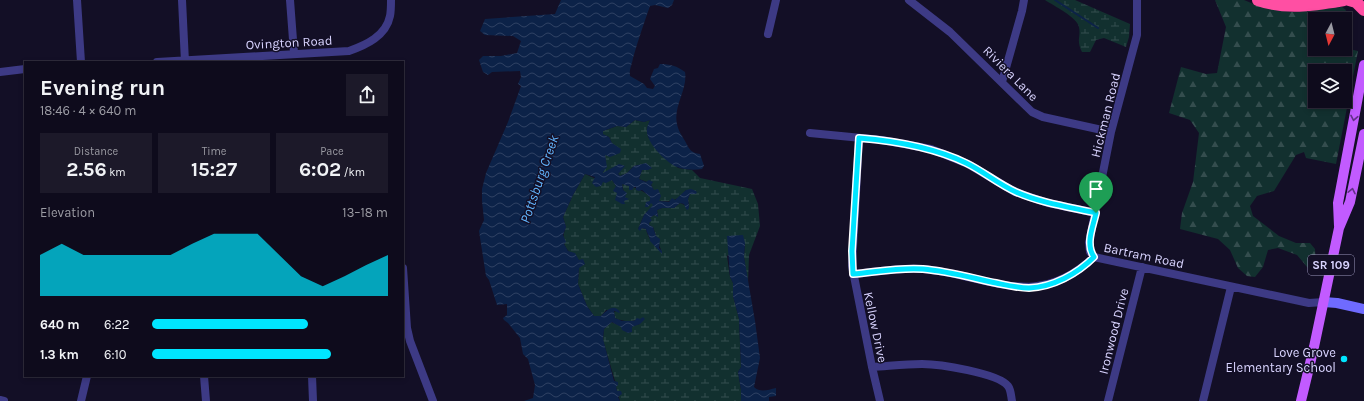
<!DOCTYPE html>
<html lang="en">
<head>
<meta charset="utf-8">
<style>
	:root { --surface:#0e0b1c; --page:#1c1929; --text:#f1f3f6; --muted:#9b9ba3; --line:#2e2b3b; --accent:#00e5ff }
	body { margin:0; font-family:Karla,sans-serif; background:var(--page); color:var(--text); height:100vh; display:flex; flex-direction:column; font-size:15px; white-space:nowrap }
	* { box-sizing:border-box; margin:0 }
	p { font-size:13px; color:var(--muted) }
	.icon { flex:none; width:22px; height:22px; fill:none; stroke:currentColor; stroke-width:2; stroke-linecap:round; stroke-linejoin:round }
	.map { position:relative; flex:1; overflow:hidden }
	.sheet { position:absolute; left:24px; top:61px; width:380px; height:316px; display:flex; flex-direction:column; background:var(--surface); border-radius:0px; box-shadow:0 2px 6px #0003,0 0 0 1px var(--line) }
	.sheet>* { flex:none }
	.needle { width:26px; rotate:187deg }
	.buttons { position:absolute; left:1308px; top:12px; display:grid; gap:8px }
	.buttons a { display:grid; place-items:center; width:44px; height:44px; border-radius:0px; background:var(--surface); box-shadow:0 2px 6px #0003,0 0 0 1px var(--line); font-size:20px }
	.pin { position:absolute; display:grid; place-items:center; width:34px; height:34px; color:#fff; margin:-41px -17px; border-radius:50% 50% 50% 0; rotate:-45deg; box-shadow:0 0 4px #0007 }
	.pin .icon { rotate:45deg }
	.round { display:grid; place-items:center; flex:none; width:42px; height:42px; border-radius:0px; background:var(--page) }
	.overview { display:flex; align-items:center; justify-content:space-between; height:68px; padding:0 16px }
	h1 { font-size:22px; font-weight:700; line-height:30px }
	.stats { display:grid; grid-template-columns:repeat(3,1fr); gap:6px; height:68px; padding:4px 16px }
	.stats div { display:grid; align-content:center; border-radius:0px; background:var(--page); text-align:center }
	.stats b { font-size:20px; font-weight:700 }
	.stats small { font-size:11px; font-weight:400 }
	.stats p { font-size:11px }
	.chart { height:112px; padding:8px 16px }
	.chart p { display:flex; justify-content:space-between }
	.chart svg { width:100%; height:72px; margin-top:4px; fill:var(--accent); opacity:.7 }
	ul { padding:0 16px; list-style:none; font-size:13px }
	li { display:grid; grid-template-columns:64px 48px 1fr; align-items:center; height:30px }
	li i { height:10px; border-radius:5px; background:var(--accent) }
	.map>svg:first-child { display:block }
	.forest { fill:url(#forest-firs); fill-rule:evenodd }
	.wetland { fill:url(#wetland-marsh) }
	.water { fill:url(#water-waves) }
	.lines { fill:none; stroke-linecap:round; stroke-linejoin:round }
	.stream { stroke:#0c2248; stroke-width:2 }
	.street { stroke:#3d3a85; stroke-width:8 }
	.secondary { stroke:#6f6bff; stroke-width:10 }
	.primary { stroke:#c25bff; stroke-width:10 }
	.highway { stroke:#ff4fa3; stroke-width:12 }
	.oneway { stroke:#623188 }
	.route-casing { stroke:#fff; stroke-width:8 }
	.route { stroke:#00e5ff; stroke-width:5 }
	.poi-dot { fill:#00e5ff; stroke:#130f26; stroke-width:1.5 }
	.labels { text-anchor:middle; stroke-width:3; stroke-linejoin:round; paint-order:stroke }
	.shield { fill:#130f26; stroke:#9e99be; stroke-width:1 }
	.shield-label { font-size:12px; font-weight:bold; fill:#d9d4ff }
	.street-label { font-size:13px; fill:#d9d4ff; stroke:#130f26 }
	.poi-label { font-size:13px; fill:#d9d4ff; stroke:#130f26; text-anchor:end }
	.water-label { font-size:14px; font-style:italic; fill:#62b6ff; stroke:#130f26 }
</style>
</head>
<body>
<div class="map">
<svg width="1364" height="401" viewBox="0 0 1364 401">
	<defs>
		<pattern id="forest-firs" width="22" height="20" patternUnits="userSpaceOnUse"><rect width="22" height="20" fill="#12302f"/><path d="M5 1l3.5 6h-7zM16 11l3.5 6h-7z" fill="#344d4e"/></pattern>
		<pattern id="wetland-marsh" width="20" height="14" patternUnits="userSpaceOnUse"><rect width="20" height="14" fill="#12302f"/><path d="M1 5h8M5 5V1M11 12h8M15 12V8" fill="none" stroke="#344d4e"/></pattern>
		<pattern id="water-waves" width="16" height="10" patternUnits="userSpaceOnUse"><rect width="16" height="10" fill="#0c2248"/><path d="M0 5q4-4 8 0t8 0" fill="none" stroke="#2f4163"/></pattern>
	</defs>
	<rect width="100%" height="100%" fill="#130f26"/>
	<path class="forest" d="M1215 0H1244L1256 5 1275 10 1294 12 1342 7 1346 10 1344 14 1317 18V19H1315L1313 40 1315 41V49L1345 48 1358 51 1336 164 1306 158 1304 152 1296 155 1274 191 1257 196 1250 206 1253 216 1279 236 1296 243H1310L1315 249 1316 265 1308 268 1297 255 1278 248 1268 250 1263 267 1255 277 1247 276 1238 268 1230 250 1218 239 1180 229 1182 213 1193 182 1199 133 1190 120 1169 113 1181 67 1206 74 1217 73 1226 27ZM1315 71H1345V101H1315Z"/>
	<path class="wetland" d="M1045 0H1075L1130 24 1129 37 1126 47 1104 38 1096 40 1090 52H1082C1076 40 1081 37 1079 27 1077 17 1054 6 1045 0Z
		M635 120 644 122 650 120 647 129 648 137 678 168 692 170 700 178 752 189 758 204 760 226 749 255 748 283 744 257 745 243 727 256 730 277 733 283V296L739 319 741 367 738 372 741 390V401H620L616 387 618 383 615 381 603 340 604 329 611 322C622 327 629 328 640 324V319C631 322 624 322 615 318L614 312 619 310H606L601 316H594L587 306 578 284 579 267 585 264C570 254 558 246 566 227L563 217 573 195 585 174 603 182 612 180 616 186 617 193 624 201 625 197 622 184C633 187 642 189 650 197L651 203H653L654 205 644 215 638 229 641 228 646 229C647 237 656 248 662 253L653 227 649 225 650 218 654 215 658 216 657 210 662 208H674L680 203 689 207 688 199 690 194H695L686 190C677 201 672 202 658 201L651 184 653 182H647L639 179 642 170H645L644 164 634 166 627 173 620 176 618 174 621 169 603 174V172L606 164 605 155 612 143 609 137 602 134 603 131 617 126 626 127Z"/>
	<path class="water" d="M561 0H674L672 5 668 8 655 5 650 6C644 23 638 40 633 58 632 65 629 69 630 76L644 84 647 88 653 89 655 86 650 79 654 69 658 68 660 64C670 64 677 66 685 72 688 89 673 106 677 124 678 130 682 136 685 141 689 149 691 153 700 154L704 166 702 169C695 170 688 170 680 168 668 165 645 142 647 129 647 126 649 123 650 120L644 122 635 120 626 127 617 126 603 131V134L609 137 612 143 621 149 620 153 610 157 605 155 607 167 603 172V173L619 164 625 166 618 174 620 176 627 173 634 166 646 163 652 168 648 170H642L639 179 646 182 649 180 653 182 651 185 654 190 658 189 661 196 659 201 669 202 672 198 675 200 686 190 691 189 696 191 697 193 695 194H690L688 199 689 207 688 210 686 209 684 204 680 203 674 208H662L657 210 658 217 654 215 650 218 652 220 649 223V225L653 227 656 236 660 239 659 248 662 251V254L650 241C650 236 647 234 646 229L642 228 640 231 638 229 644 215 653 205 651 203 648 207H645L646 202 650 201V197L642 190 639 191 636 190V187H634L632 190H629V186L622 184 623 190 627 193 625 197 629 199 624 201 625 204H622L615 200 617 193 613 191 616 186 612 180 606 183 603 182 601 186 596 187 592 183 595 177 585 174 573 195 563 217 566 227 563 235 566 242 564 244 568 251 575 253 579 260 583 259 585 264 579 268 578 284 587 306 594 316H601C607 310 614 303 620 312L619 313 615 311H614L615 318 622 321H634L637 318 640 319 643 317 645 319 640 324 632 327V332L628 333 622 330 621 327 612 322 604 329 603 339 614 381 618 382V385L616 387 617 391H621L622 394 618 397 620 401H524L533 398 535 385 528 359 523 354 520 338 508 323 504 320 503 318 507 315V304L497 305 489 280 486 276 479 231 484 220 482 201V189L486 173 508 122 521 86 518 84 521 77 520 71 492 72 488 75 483 72 479 60 483 56H501L517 53 521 41 513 36 485 35 480 31 485 19 555 14Z
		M743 235 745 243 744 257 755 321 760 358 754 387C760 393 768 390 776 388V396L769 397V401H741V390L738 372 741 367 739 319 733 296V283L730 277 727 236Z"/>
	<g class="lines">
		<path class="stream" d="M1055 0 1098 28"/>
		<path class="street" d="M77 0 81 62
			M182 0 185 62
			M290 0 294 53
			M909 0 950 32 1032 112 1043 117 1111 132
			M768 34 776 0
			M157 62 349 51C366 45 386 36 390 16 391 11 391 5 391 0
			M0 72 25 69
			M1002 82 1022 11 1024 0
			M810 133 882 140 931 149 968 164 1015 192 1048 203 1096 213
			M859 138 852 266 872 367 880 401
			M1094 257 1090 252 1089 243 1111 132 1137 35V0
			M403 268 407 328 410 341 433 401
			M853 274C876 272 900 267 923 269 989 275 1036 312 1094 257L1309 303 1324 302
			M872 367C889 366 905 364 922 364 939 364 998 373 1008 386 1011 390 1011 396 1012 401
			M204 376 206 401
			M312 376 313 401
			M0 400 4 401
			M81 401 87 376
			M1108 401 1142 267
			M1203 401 1231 287"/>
		<path class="secondary" d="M1324 302 1337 303 1364 309"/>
		<path class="primary" d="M1339 226 1338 203 1364 65
			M1301 401 1314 347 1339 228 1350 202 1364 134"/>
		<path class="highway" d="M1258 0C1287 10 1314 5 1344 0
			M1349 0 1356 2 1364 10"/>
	</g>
	<defs><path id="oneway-chevron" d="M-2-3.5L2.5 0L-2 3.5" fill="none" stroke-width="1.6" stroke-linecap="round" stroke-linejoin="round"/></defs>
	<g class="oneway">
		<use href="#oneway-chevron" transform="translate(1354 118) rotate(101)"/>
		<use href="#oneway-chevron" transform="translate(1352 191) rotate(-78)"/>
	</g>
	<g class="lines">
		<g class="route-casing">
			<path id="route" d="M859 138C896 141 933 147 966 163 983 171 998 184 1016 192 1041 203 1069 207 1096 213 1093 227 1085 244 1094 257 1077 274 1053 287 1029 288 1018 288 1006 285 996 283 972 278 948 271 923 269 900 267 876 272 853 274L852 251Z"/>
		</g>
		<use href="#route" class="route"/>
	</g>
	<circle class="poi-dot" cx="1344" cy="359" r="4"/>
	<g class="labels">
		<rect class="shield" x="1308" y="255" width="46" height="20" rx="3"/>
		<g class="shield-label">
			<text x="1331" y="269">SR 109</text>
		</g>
		<g class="street-label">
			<text transform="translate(289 42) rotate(-3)" y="5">Ovington Road</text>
			<text transform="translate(1011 73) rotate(45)" y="5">Riviera Lane</text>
			<text transform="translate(1105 115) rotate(-76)" y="5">Hickman Road</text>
			<text transform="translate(1144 255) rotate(12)" y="5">Bartram Road</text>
			<text transform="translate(876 327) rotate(78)" y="5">Kellow Drive</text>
			<text transform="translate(1113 331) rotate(-76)" y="5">Ironwood Drive</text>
		</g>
		<g class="poi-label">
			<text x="1336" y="357">Love Grove<tspan x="1336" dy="15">Elementary School</tspan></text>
		</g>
		<g class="water-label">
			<text transform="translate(539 179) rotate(-71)" y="5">Pottsburg Creek</text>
		</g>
	</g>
</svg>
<div class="buttons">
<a><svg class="needle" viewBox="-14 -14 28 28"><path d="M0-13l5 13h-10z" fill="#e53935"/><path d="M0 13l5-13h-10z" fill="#9b9ba3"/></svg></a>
<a><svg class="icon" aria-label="layers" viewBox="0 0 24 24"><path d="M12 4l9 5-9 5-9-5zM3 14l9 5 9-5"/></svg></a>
</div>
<div class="pin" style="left:1096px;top:213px;background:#1e9e55"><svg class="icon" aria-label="arrive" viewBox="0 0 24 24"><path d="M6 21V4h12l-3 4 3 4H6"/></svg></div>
<section class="sheet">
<div class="overview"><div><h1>Evening run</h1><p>18:46 · 4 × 640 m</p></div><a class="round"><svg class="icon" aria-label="share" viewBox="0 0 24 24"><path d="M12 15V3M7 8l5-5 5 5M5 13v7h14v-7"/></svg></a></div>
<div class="stats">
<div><p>Distance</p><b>2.56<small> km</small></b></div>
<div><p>Time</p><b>15:27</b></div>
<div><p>Pace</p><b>6:02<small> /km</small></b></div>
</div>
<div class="chart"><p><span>Elevation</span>13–18 m</p>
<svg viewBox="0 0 160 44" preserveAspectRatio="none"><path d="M0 44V19L10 12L20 19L30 19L40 19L50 19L60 19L70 12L80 6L90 6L100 6L110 19L120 32L130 38L140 32L150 25L160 19V44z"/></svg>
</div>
<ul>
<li><b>640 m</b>6:22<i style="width:66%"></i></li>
<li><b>1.3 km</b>6:10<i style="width:76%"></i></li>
</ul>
</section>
</div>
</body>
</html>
